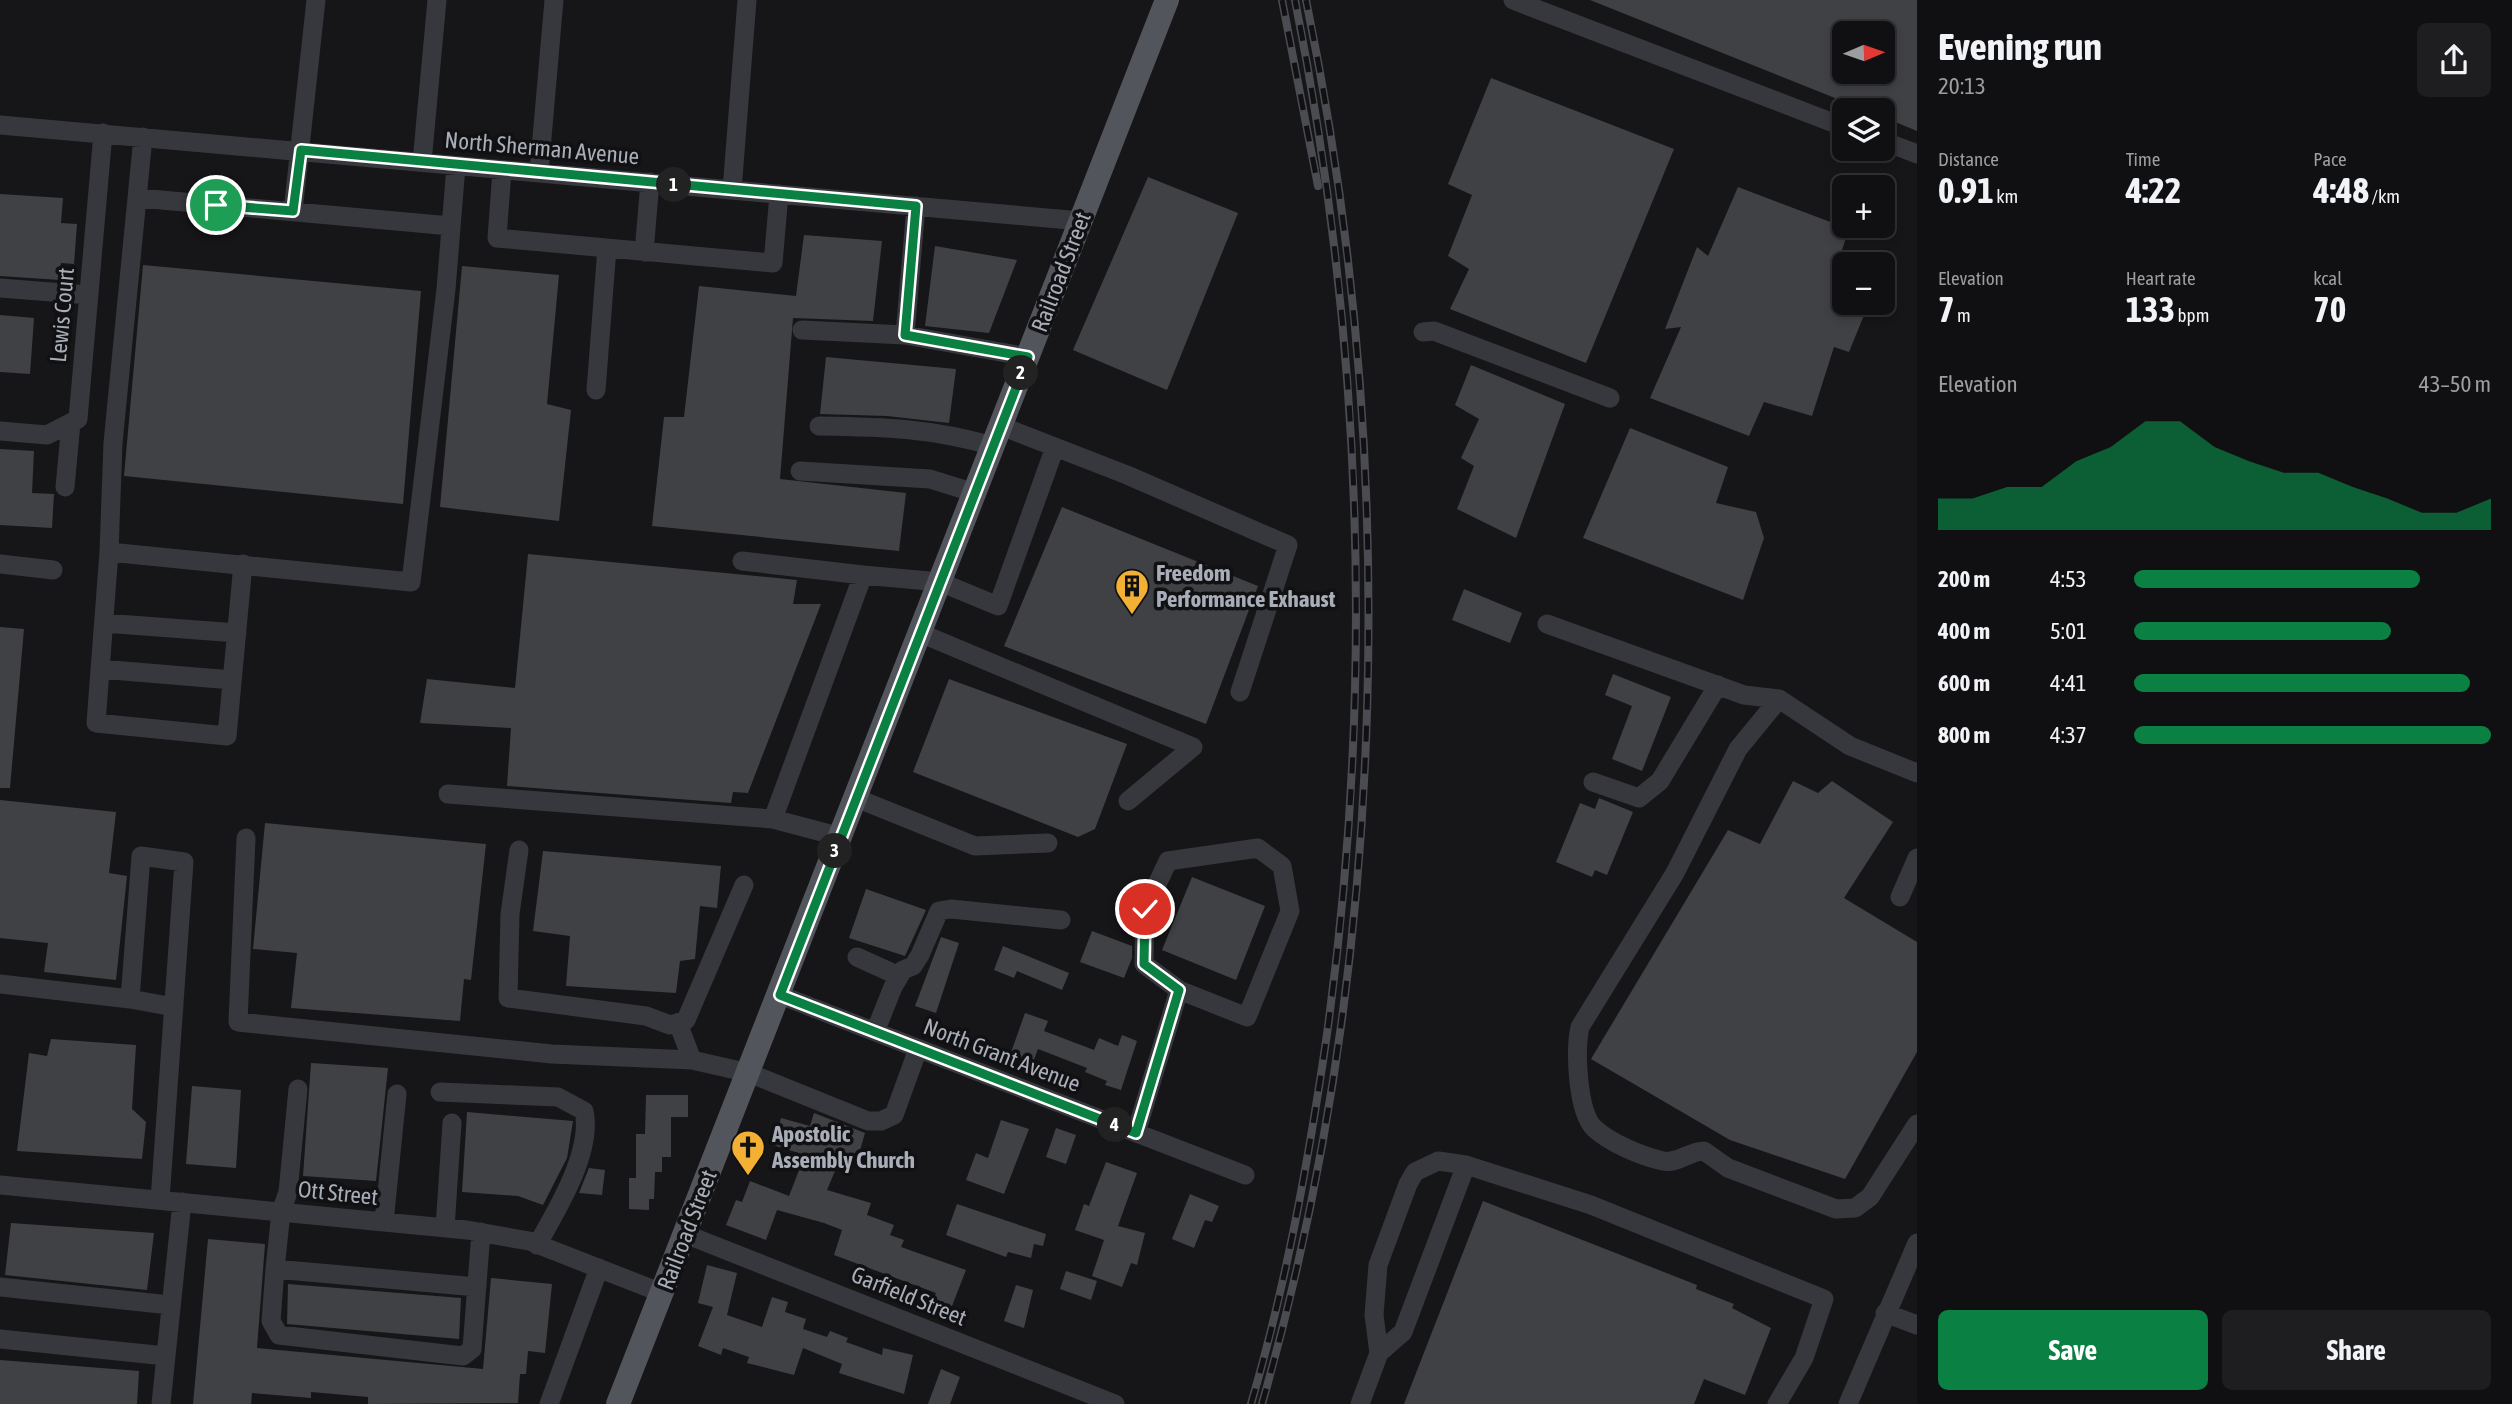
<!DOCTYPE html>
<html lang="en">
<head>
<meta charset="utf-8">
<style>
	:root { --surface:#101012; --page:#1e1e20; --text:#f1f3f6; --muted:#9c9d9f; --line:#303032; --accent:#0b8043 }
	body { margin:0; font-family:"Asap Condensed",sans-serif; background:var(--page); color:var(--text); height:100vh; display:flex; flex-direction:column; font-size:26px; white-space:nowrap }
	* { box-sizing:border-box; margin:0 }
	p { font-size:23px; color:var(--muted) }
	.icon { flex:none; width:38px; height:38px; fill:none; stroke:currentColor; stroke-width:2; stroke-linecap:round; stroke-linejoin:round }
	.map { position:relative; flex:1; overflow:hidden }
	.drawer { display:flex; flex-direction:column; background:var(--surface); width:595px }
	.drawer>* { flex:none }
	.needle { width:46px; rotate:88deg }
	.fabs { position:absolute; left:1832px; top:21px; display:grid; gap:14px }
	.fabs a { display:grid; place-items:center; width:63px; height:63px; border-radius:10px; background:var(--surface); box-shadow:0 4px 10px #0003,0 0 0 2px var(--line); font-size:35px }
	.pin { position:absolute; display:grid; place-items:center; width:60px; height:60px; color:#fff; margin:-30px; border:4px solid #fff; border-radius:50%; box-shadow:0 2px 7px #0007 }
	.km { position:absolute; width:35px; height:35px; margin:-18px; border-radius:50%; background:#222; color:#fff; font-size:19px; line-height:35px; text-align:center }
	.round { display:grid; place-items:center; flex:none; width:74px; height:74px; border-radius:10px; background:var(--page) }
	.headline { display:flex; align-items:center; justify-content:space-between; height:119px; padding:0 21px }
	h1 { font-size:38px; font-weight:700; line-height:52px }
	.figures { display:grid; grid-template-columns:repeat(3,1fr); gap:10px; height:119px; padding:7px 21px }
	.figures div { display:grid; align-content:center }
	.figures b { font-size:35px; font-weight:700 }
	.figures small { font-size:19px; font-weight:400 }
	.figures p { font-size:19px }
	.chart { height:196px; padding:14px 21px }
	.chart p { display:flex; justify-content:space-between }
	.chart svg { width:100%; height:126px; margin-top:7px; fill:var(--accent); opacity:.7 }
	.button { display:flex; gap:14px; margin-top:auto; padding:14px 21px }
	.button a { flex:1; height:80px; border-radius:10px; background:var(--accent); color:#fff; font-size:28px; font-weight:700; line-height:80px; text-align:center }
	.button a+a { background:var(--page); color:var(--text) }
	ul { padding:0 21px; list-style:none; font-size:23px }
	li { display:grid; grid-template-columns:112px 84px 1fr; align-items:center; height:52px }
	li i { height:18px; border-radius:9px; background:var(--accent) }
	main { display:flex; flex:1; min-height:0 }
	.map>svg:first-child { display:block }
	.building { fill:#404145; fill-rule:evenodd }
	.lines { fill:none; stroke-linecap:round; stroke-linejoin:round }
	.minor { stroke:#37383d; stroke-width:19 }
	.major { stroke:#53555c; stroke-width:24 }
	.rail-casing { stroke:#4a4c52; stroke-width:8 }
	.rail { stroke:#111113; stroke-width:5; stroke-dasharray:16; stroke-linecap:butt }
	.route-casing { stroke:#fff; stroke-width:14 }
	.route { stroke:#0b8043; stroke-width:9 }
	.labels { text-anchor:middle; stroke-width:7; stroke-linejoin:round; paint-order:stroke }
	.street-label { font-size:23px; fill:#a8adb8; stroke:#111113 }
	.poi-label { font-size:23px; font-weight:bold; fill:#a8adb8; stroke:#111113; text-anchor:start }
</style>
</head>
<body>
<main>
<div class="map">
<svg width="1917" height="1404" viewBox="0 0 1917 1404">
	<rect width="100%" height="100%" fill="#161618"/>
	<path class="building" d="M1590 0H1917V131L1883 117V110H1865ZM1844 33H1883V72H1844Z
		M1491 78 1674 149 1586 363 1450 309 1469 269 1448 256 1472 195 1448 184Z
		M1148 177 1238 213 1167 390 1073 350Z
		M1738 187 1849 229 1837 265 1844 268V303H1869L1849 352 1834 347 1812 416 1764 402 1749 436 1650 398 1681 327 1665 329 1697 247 1708 256Z
		M0 194 63 198 61 223 77 224 74 264 61 263 60 280 0 276Z
		M804 235 882 241 873 321 793 318 780 479 906 493 899 551 652 526 664 417H684L699 286 796 296Z
		M935 246 1017 260 989 333 925 326Z
		M143 265 421 291 403 504 124 476Z
		M462 266 559 275 547 404 571 410 559 521 440 507Z
		M0 315 34 318 30 374 0 372Z
		M826 357 956 369 949 423 887 416 820 414Z
		M1471 365 1565 404 1516 538 1457 509 1474 466 1461 458 1479 419 1455 405Z
		M1630 428 1728 467 1716 503 1756 512 1764 538 1743 600 1583 538Z
		M0 449 34 451 32 493 54 494 52 528 0 525Z
		M1062 507 1258 586 1206 724 1004 646Z
		M528 554 797 580 793 604H821L748 793 733 792 731 803 507 786 511 728 420 723 427 679 515 688Z
		M1464 589 1522 613 1510 643 1452 620Z
		M0 627 24 629 10 788H0Z
		M1613 674 1671 697 1642 771 1612 759 1632 706 1605 695Z
		M949 679 1127 744 1095 829 1078 837 913 772Z
		M1793 781 1818 793 1832 781 1893 822 1844 898 1917 942V1052L1845 1179 1730 1140 1591 1059 1728 830 1760 844Z
		M1599 798 1633 812 1607 875 1595 870 1592 877 1556 862 1580 803 1595 809Z
		M0 800 116 812 109 873 127 876 116 980 44 972 48 943 0 938Z
		M265 823 486 844 471 980 464 979 460 1021 291 1008 297 953 253 949Z
		M543 851 721 866 717 908 700 906 695 959 680 961 676 993 566 986 570 936 533 931Z
		M1192 877 1265 906 1236 980 1162 950Z
		M866 889 926 910 905 956 849 938Z
		M1092 931 1132 946V958L1124 978 1080 962Z
		M941 937 959 943 936 1013 915 1006Z
		M1003 946 1069 973 1062 990 1017 971 1014 978 994 970Z
		M1025 1013 1048 1021 1044 1031 1094 1050 1099 1038 1118 1046 1122 1035 1137 1041 1121 1090 1105 1085 1107 1081 1085 1072 1087 1068 1038 1049 1032 1065 1009 1058Z
		M51 1039 136 1045 132 1109 146 1122 142 1159 17 1151 29 1053 47 1056Z
		M311 1063 388 1068 376 1181 303 1176Z
		M192 1086 241 1090 236 1168 186 1164Z
		M646 1095H688V1117H671V1157H662V1172H655L654 1199H649V1210L629 1209V1178H636V1134H645Z
		M467 1112 573 1121 567 1158 543 1205 518 1196 462 1192Z
		M814 1113 865 1133 857 1161 846 1158 843 1166 838 1164 827 1190 871 1203 867 1215 894 1225 890 1235 904 1240 901 1247 966 1270 952 1306 933 1299 936 1293 834 1255 842 1230 824 1223 777 1210 766 1240 726 1225 736 1200 742 1202 750 1181 789 1196 805 1155 773 1145 781 1118 810 1126Z
		M1001 1120 1029 1129 1004 1194 966 1180 976 1153 988 1158Z
		M1056 1128 1076 1135 1066 1164 1046 1157Z
		M1106 1162 1137 1173 1118 1226 1145 1233 1137 1265 1131 1263 1122 1287 1092 1276 1104 1240 1075 1230 1084 1204 1089 1206Z
		M589 1168 605 1170 602 1195 579 1193Z
		M1190 1194 1219 1206 1212 1222 1205 1220 1194 1248 1172 1239Z
		M1483 1201 1697 1285 1696 1289 1734 1304 1732 1308 1771 1328 1745 1395 1704 1379 1694 1404H1404Z
		M957 1204 1046 1234 1043 1246 1034 1244 1031 1258 1008 1252 1006 1257 946 1235Z
		M11 1223 154 1233 147 1290 5 1275Z
		M208 1239 265 1244 257 1348 483 1369 491 1278 552 1284 545 1353 528 1351 526 1374H520L518 1403 368 1404V1397L311 1392V1398L252 1393 251 1404H193Z
		M707 1265 737 1273 727 1315 762 1327 772 1297 788 1302 785 1312 806 1319 803 1329 827 1337 830 1331 848 1338 846 1342 882 1355 883 1348 913 1355 904 1394 839 1373 842 1364 803 1348 794 1375 747 1363 749 1357 723 1348 721 1355 698 1346 713 1307 698 1303Z
		M1066 1271 1097 1281 1091 1300 1060 1289Z
		M288 1284 461 1298 459 1339 287 1324Z
		M1016 1285 1033 1290 1024 1328 1004 1321Z
		M0 1360 139 1371 137 1404H0Z
		M941 1369 960 1377 950 1404H928Z"/>
	<g class="lines">
		<path class="minor" d="M1513 0 1844 127
			M0 125 1081 221
			M143 137 113 443 109 552 411 582 446 289 456 166
			M1883 141 1917 154
			M422 162 437 0
			M502 170 497 238 773 263 779 194
			M539 172 554 0
			M732 190 747 0
			M139 198 451 226
			M916 206 905 335 1028 357
			M293 211 316 0
			M644 252 650 182
			M0 288 89 295
			M802 330 905 335
			M1423 332 1434 331 1610 398
			M596 390 607 248
			M819 426C884 427 930 428 993 446
			M0 431 47 435 78 419 103 133
			M1055 447 1127 475 1288 545 1240 692
			M800 471 930 479 975 493
			M65 487 71 423
			M109 552 96 723 227 736 243 564
			M742 561 863 575
			M0 564 53 570
			M104 623 237 633
			M1547 624 1744 695 1779 699 1850 746 1917 773
			M920 633 1193 747 1128 801
			M100 669 232 680
			M1779 699 1738 749 1675 873 1580 1027C1575 1049 1577 1111 1594 1128 1610 1143 1641 1156 1663 1161 1677 1164 1690 1151 1704 1151L1728 1168 1836 1209 1855 1208 1870 1197 1917 1124
			M1593 782 1639 798 1660 781 1718 685
			M448 794 773 819 841 837
			M856 798 975 846 1048 843
			M773 819 863 575 940 582 998 606 1055 447 1001 426
			M246 838 238 1022 552 1054 692 1060 749 1073 868 1121H881L894 1115 918 1049
			M519 850 510 914 508 998 646 1016 670 1025 686 1020 744 885
			M1900 897 1917 858
			M857 957 899 976
			M0 984 130 999 141 856 184 862 160 1200
			M780 995 1245 1175
			M130 999 174 1007
			M678 1023 692 1060
			M875 1032 893 987 903 970 913 966 920 955 939 911 951 909 1061 920
			M440 1092 558 1097 584 1111C593 1151 557 1210 537 1245
			M1136 1133 1179 990 1144 964 1145 910 1168 861 1258 848 1282 866 1290 911 1247 1017 1179 990
			M0 1185 467 1230 529 1241 662 1293
			M384 1222 397 1094
			M445 1228 452 1123
			M685 1234 1115 1404
			M275 1269 281 1212 288 1192 298 1089
			M0 1287 170 1305
			M477 1287 275 1269 271 1321 279 1335 463 1356 472 1349 481 1232
			M1885 1313 1917 1325
			M0 1339 166 1356
			M1379 1353 1403 1332 1466 1165
			M161 1404 182 1202
			M549 1404 599 1268
			M1360 1404 1379 1353 1374 1315 1378 1265 1408 1184 1415 1172 1438 1161 1466 1165 1591 1205 1824 1299 1804 1358 1777 1404
			M1848 1404 1917 1243"/>
		<path class="major" d="M618 1404 1167 0"/>
		<g class="rail-casing">
			<path id="rail" d="M1282 0 1318 186
				M1251 1404C1286 1285 1308 1163 1326 1041 1375 691 1364 347 1295 0
				M1262 1404C1390 956 1400 455 1306 0"/>
		</g>
		<use href="#rail" class="rail"/>
	</g>
	<g class="lines">
		<g class="route-casing">
			<path id="route" d="M216 205 293 211 301 150 916 206 905 335 1028 357 780 995 1136 1133 1179 990 1144 964 1145 909"/>
		</g>
		<use href="#route" class="route"/>
	</g>
	<defs>
		<g id="building-pin" transform="scale(1.75)"><path d="M0 17L-7.5 6A9.5 9.5 0 1 1 7.5 6Z" fill="#f2b134" stroke="#111113"/><path d="M-4-6H4V6H1V3H-1V6H-4ZM-2.5-4.3h1.7v1.8h-1.7ZM.8-4.3h1.7v1.8H.8ZM-2.5-1h1.7V.8h-1.7ZM.8-1h1.7V.8H.8Z" fill="#111"/></g>
		<g id="church-pin" transform="scale(1.75)"><path d="M0 17L-7.5 6A9.5 9.5 0 1 1 7.5 6Z" fill="#f2b134" stroke="#111113"/><path d="M-1.2-6h2.4v3.5h3.3v2.4h-3.3V6h-2.4V-.1h-3.3v-2.4h3.3Z" fill="#111"/></g>
	</defs>
	<g fill-rule="evenodd">
		<use href="#building-pin" x="1132" y="586"/>
		<use href="#church-pin" x="748" y="1147"/>
	</g>
	<g class="labels">
		<g class="street-label">
			<text transform="translate(542 148) rotate(5)" y="8">North Sherman Avenue</text>
			<text transform="translate(1061 272) rotate(-69)" y="8">Railroad Street</text>
			<text transform="translate(62 315) rotate(-85)" y="8">Lewis Court</text>
			<text transform="translate(1002 1055) rotate(21)" y="8">North Grant Avenue</text>
			<text transform="translate(338 1193) rotate(6)" y="8">Ott Street</text>
			<text transform="translate(687 1230) rotate(-69)" y="8">Railroad Street</text>
			<text transform="translate(909 1296) rotate(22)" y="8">Garfield Street</text>
		</g>
		<g class="poi-label">
			<text x="1156" y="581">Freedom<tspan x="1156" dy="26">Performance Exhaust</tspan></text>
			<text x="772" y="1142">Apostolic<tspan x="772" dy="26">Assembly Church</tspan></text>
		</g>
	</g>
</svg>
<div class="fabs">
<a><svg class="needle" viewBox="-14 -14 28 28"><path d="M0-13l5 13h-10z" fill="#e53935"/><path d="M0 13l5-13h-10z" fill="#9c9d9f"/></svg></a>
<a><svg class="icon" aria-label="layers" viewBox="0 0 24 24"><path d="M12 4l9 5-9 5-9-5zM3 14l9 5 9-5"/></svg></a>
<a>+</a>
<a>−</a>
</div>
<div class="pin" style="left:216px;top:205px;background:#1e9e55"><svg class="icon" aria-label="arrive" viewBox="0 0 24 24"><path d="M6 21V4h12l-3 4 3 4H6"/></svg></div>
<div class="pin" style="left:1145px;top:909px;background:#d93025"><svg class="icon" aria-label="check" viewBox="0 0 24 24"><path d="M5 12l5 5 9-10"/></svg></div>
<b class="km" style="left:674px;top:185px">1</b>
<b class="km" style="left:1021px;top:373px">2</b>
<b class="km" style="left:835px;top:851px">3</b>
<b class="km" style="left:1115px;top:1125px">4</b>
</div>
<section class="drawer">
<div class="headline"><div><h1>Evening run</h1><p>20:13</p></div><a class="round"><svg class="icon" aria-label="share" viewBox="0 0 24 24"><path d="M12 15V3M7 8l5-5 5 5M5 13v7h14v-7"/></svg></a></div>
<div class="figures">
<div><p>Distance</p><b>0.91<small> km</small></b></div>
<div><p>Time</p><b>4:22</b></div>
<div><p>Pace</p><b>4:48<small> /km</small></b></div>
</div>
<div class="figures">
<div><p>Elevation</p><b>7<small> m</small></b></div>
<div><p>Heart rate</p><b>133<small> bpm</small></b></div>
<div><p>kcal</p><b>70</b></div>
</div>
<div class="chart"><p><span>Elevation</span>43–50 m</p>
<svg viewBox="0 0 160 44" preserveAspectRatio="none"><path d="M0 44V33L10 33L20 29L30 29L40 20L50 15L60 6L70 6L80 15L90 20L100 24L110 24L120 29L130 33L140 38L150 38L160 33V44z"/></svg>
</div>
<ul>
<li><b>200 m</b>4:53<i style="width:80%"></i></li>
<li><b>400 m</b>5:01<i style="width:72%"></i></li>
<li><b>600 m</b>4:41<i style="width:94%"></i></li>
<li><b>800 m</b>4:37<i style="width:100%"></i></li>
</ul>
<div class="button"><a>Save</a><a>Share</a></div>
</section>
</main>
</body>
</html>
